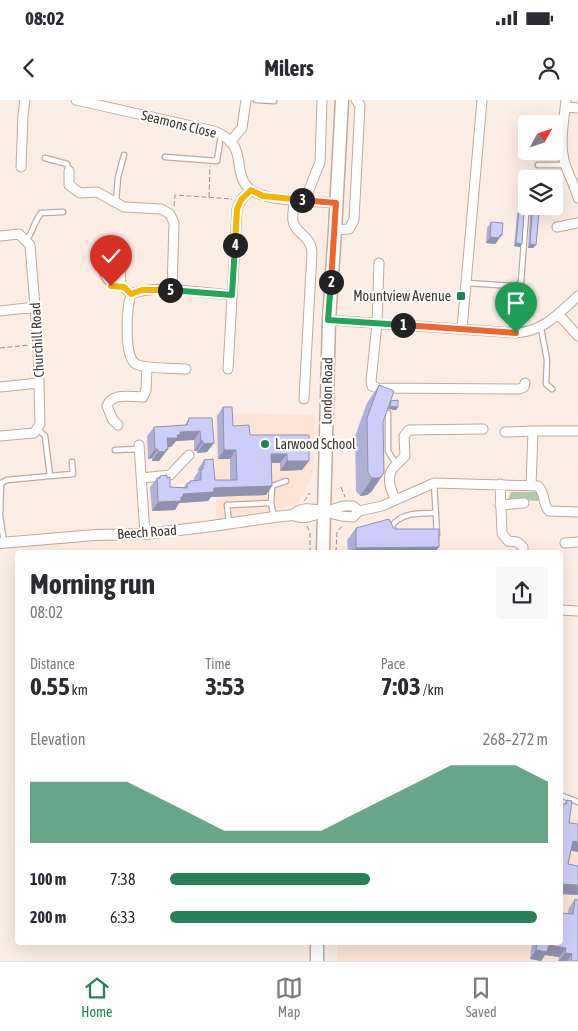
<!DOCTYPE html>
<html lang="en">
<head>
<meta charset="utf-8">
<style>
	:root { --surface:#fff; --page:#f7f7f7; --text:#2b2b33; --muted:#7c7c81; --line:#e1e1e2; --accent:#278157 }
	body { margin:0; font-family:"Asap Condensed",sans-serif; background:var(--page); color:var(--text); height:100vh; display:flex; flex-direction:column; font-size:19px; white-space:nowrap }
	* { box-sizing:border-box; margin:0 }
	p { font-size:16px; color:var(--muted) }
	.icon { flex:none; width:28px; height:28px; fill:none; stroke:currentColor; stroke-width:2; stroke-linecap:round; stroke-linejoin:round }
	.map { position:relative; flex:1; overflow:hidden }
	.details { position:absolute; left:15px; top:450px; width:548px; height:395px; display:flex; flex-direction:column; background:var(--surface); border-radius:5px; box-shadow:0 5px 20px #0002 }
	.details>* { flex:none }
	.needle { width:32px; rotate:50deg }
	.tools { position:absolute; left:518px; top:15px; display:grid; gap:10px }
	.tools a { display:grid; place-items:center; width:45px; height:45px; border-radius:5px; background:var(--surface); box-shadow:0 5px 20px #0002; font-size:25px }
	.pin { position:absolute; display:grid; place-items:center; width:42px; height:42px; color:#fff; margin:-51px -21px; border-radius:50% 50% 50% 0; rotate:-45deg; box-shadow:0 0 5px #0007 }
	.pin .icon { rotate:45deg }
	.km { position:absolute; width:25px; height:25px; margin:-12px; border-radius:50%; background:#222; color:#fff; font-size:14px; line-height:25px; text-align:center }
	.round { display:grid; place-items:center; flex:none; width:52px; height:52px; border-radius:5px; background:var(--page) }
	.headline { display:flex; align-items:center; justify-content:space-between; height:85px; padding:0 15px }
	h1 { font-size:28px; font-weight:700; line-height:38px }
	.stats { display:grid; grid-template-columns:repeat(3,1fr); gap:8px; height:85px; padding:5px 15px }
	.stats div { display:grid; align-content:center }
	.stats b { font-size:25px; font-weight:700 }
	.stats small { font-size:14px; font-weight:400 }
	.stats p { font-size:14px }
	.chart { height:140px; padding:10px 15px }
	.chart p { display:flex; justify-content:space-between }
	.chart svg { width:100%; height:90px; margin-top:5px; fill:var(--accent); opacity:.7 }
	ul { padding:0 15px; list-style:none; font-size:16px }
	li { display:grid; grid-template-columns:80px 60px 1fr; align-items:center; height:38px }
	li i { height:12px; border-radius:6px; background:var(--accent) }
	.status { display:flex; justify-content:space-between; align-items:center; height:35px; padding:0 25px; background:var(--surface); direction:ltr }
	.status svg { height:14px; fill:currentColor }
	header { display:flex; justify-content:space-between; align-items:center; height:65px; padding:0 15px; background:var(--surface); font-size:22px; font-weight:700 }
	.dock { display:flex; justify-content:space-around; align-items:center; height:70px; border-top:1px solid var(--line); background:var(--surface); font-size:14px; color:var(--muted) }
	.dock a { display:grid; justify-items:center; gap:2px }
	.dock .on { color:var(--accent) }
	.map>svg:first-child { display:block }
	.built { fill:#fde4d5 }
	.green { fill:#b0caad }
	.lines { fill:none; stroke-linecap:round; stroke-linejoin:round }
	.service-casing { stroke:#c0a99b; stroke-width:7 }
	.minor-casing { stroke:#c0a99b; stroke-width:11 }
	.tertiary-casing { stroke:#c0a99b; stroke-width:12 }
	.primary-casing { stroke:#c0a99b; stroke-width:15 }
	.path { stroke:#9c9089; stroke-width:1; stroke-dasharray:5 2.5; stroke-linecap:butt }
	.service { stroke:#fff; stroke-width:4.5 }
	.minor { stroke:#fff; stroke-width:9 }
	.tertiary { stroke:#fff; stroke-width:10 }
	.primary { stroke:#fff; stroke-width:12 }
	.wall { fill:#b0b0d7 }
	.shaded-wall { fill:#9090af }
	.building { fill:#cdcdfa; stroke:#9090af }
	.split-1-casing { stroke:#fff; stroke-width:10 }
	.split-2-casing { stroke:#fff; stroke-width:10 }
	.split-3-casing { stroke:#fff; stroke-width:10 }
	.split-4-casing { stroke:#fff; stroke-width:10 }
	.split-5-casing { stroke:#fff; stroke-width:10 }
	.split-6-casing { stroke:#fff; stroke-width:10 }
	.split-1 { stroke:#f0652b; stroke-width:6 }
	.split-2 { stroke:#22a559; stroke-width:6 }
	.split-3 { stroke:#f0652b; stroke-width:6 }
	.split-4 { stroke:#f5b400; stroke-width:6 }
	.split-5 { stroke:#22a559; stroke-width:6 }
	.split-6 { stroke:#f5b400; stroke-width:6 }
	.poi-dot { fill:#278157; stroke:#fff; stroke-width:2 }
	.labels { text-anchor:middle; stroke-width:4.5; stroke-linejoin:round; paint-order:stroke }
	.street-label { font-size:14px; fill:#3f3630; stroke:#fff }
	.poi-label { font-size:14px; fill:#3f3630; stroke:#fff; text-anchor:end }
</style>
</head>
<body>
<div class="status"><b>08:02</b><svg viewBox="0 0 49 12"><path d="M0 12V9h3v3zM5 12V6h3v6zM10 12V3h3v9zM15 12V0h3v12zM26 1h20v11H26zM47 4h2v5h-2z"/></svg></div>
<header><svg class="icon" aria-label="back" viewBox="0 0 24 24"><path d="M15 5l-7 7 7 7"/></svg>Milers<svg class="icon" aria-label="person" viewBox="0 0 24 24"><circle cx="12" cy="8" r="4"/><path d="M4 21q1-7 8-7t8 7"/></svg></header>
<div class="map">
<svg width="578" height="861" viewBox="0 0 578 861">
	<rect width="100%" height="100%" fill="#fceee5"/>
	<path class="built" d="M215 313 315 315 313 374 298 405 216 420Z
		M560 713 578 720V861H337V843L560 842Z"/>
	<path class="green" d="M511 392H538L540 396V401L508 400Z"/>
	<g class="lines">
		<g class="service-casing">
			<path id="service" d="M256 0 274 1
				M165 57 217 61 221 35
				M45 58 67 64 69 71
				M538 65H566
				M116 102 118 77 124 55
				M26 141C33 132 34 122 41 113L63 112
				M99 163C102 176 107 188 122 187
				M467 183 513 186 518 185 521 182 526 114
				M541 228 547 260 546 284 552 289
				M388 313V351L396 364
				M37 328 45 336 50 376 73 374 72 362
				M115 350 139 349
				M434 383 437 434
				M271 403 272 386 286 381
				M229 423 227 405 271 403 274 417
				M394 430 391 427C401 412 421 413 436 413
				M4 442 0 416 1 383 7 380 50 376
				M560 695 578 702"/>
		</g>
		<g class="minor-casing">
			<path id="minor" d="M76 0 214 31C252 46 229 73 251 90 268 102 314 101 336 103
				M566 0C564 20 559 44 565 64 569 76 575 86 578 98
				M566 7 578 8
				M230 42 242 28 246 0
				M21 67 23 15 25 0
				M69 71V85L80 93 97 92 124 107 161 109 170 114 174 123 172 190
				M294 100C294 106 292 114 293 121 295 134 310 134 312 152L304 299
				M305 100 320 62 322 0
				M557 127 578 123
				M335 130 349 129 354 120 360 5 356 0
				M0 136 19 134 30 145 38 244 40 324 34 333 0 336
				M379 163 377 224 371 281 372 286 377 288 519 289 524 287 525 283
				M120 166 121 185 131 194
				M0 211 35 207
				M558 214 578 236
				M329 220 516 233C544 231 558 214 578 196
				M462 229 482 0
				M186 269C174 268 145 269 136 264 123 257 127 207 131 194 159 184 202 193 232 195
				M228 269 237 109 241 100 251 90
				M0 287 39 283
				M118 325 113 320 107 306C112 292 130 297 143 297L146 290 147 267
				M505 332 533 331
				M139 345 145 434
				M142 378 170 375 189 355
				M500 384 502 433 508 441 517 442 523 447V452
				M531 386 533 331H578
				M395 399C390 388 385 374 396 365 399 361 402 360 405 356L404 336 409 330 483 329
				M500 405 524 403
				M325 412 341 416 353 417 359 411 382 406 434 383 538 386C546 394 542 404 549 411L578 412
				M325 412 343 406H353L359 411
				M565 443 578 442
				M560 510 578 511"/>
		</g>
		<g class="tertiary-casing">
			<path id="tertiary" d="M293 415C302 407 311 409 322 411
				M0 443 95 435 145 434 205 427 274 417 293 415 300 417H306L325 412"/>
		</g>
		<g class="primary-casing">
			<path id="primary" d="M323 452 329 220 335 130 342 0
				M317 842V861"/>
		</g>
		<path class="path" d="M209 97 210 66
			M174 106 175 95 232 99
			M520 192 529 221
			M0 248 29 245
			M341 387 345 397
			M304 401 310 393
			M307 426 310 432V452
			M336 452 337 432 343 425"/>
		<use href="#service" class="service"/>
		<use href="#minor" class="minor"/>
		<use href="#tertiary" class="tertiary"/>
		<use href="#primary" class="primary"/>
	</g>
	<path class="wall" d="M519 111 520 147 514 146 517 114Z
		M532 112 536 145 533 148H528L530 115Z
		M491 122 498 141 495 144 486 143 487 128Z
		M379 285 391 301 398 307 396 310 388 309 383 322 372 391 367 395 360 396 356 391 355 336 367 303Z
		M223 307 233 326 250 335H309L302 370 280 371V363H271L272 386 266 395 211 397 208 401 179 403 175 410 152 411 150 387 157 378H158L160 376 167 378 170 387H184L187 383H189L190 381H194V378L198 372V369L204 360 215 380H230V359H218L217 316Z
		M189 318 214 343 207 352 197 353V351H194V340L176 341 171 347H168V349L159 361H152V358L148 359 147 336 154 327 185 325Z
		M356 428 394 429 439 447 435 452H348L347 440Z
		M567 700 569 723 571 751 568 764 578 795 560 794V704H564Z
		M575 799 578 861H558L559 857 545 855 541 861 530 859 532 842H560L569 808Z"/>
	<path class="shaded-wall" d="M500 135H502L495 144 486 143 490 137Z
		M516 143 522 144 520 147 514 146Z
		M530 144 536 145 533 148H528Z
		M390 306 398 307 396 310 388 309Z
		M200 331 194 340 176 341 171 347 161 348 167 338 180 332Z
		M201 341H203L197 351H194Z
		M214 343 207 352 197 353 203 344Z
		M155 349H158L152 358 148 359Z
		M166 349H168L159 361H152L158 352Z
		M224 350H236L230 359H218Z
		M271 354H287L280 363H265Z
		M287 361H309L302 370 280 371Z
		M384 373 372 391 367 395 360 396 372 378Z
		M272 386 266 395 211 397 208 401 179 403 175 410 152 411 158 402 183 394 214 388Z
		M439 447 435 452H353L356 448Z
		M573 741 578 742V752L566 750Z
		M560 784 578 785V795L560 794Z
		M549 845 566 848 559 857 545 855 541 861 530 859 536 850Z
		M565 853 572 854 567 861H559Z"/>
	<path class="building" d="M519 111 524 112 522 144 516 143Z
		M532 112 539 113 536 145 530 144Z
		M491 122 503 123 502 135H500L499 138 490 137Z
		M379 285 394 291 383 322 384 373 379 378H372L368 373 367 318Z
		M398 300V307L390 306 391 301Z
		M223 307H232L233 326 249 325 250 335H309V361H287V354H271L272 386 214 388V392L183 394V397H181V401L158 402 157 378H160V376L167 375V378L170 377V387L187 388V383H190V381L201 380V369H203V365H204V360L213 359 215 380H237L236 350H224Z
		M189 318H212L214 343 203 344V341H201L200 331 180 332V335H177L178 338H167L168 349H166V351L158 352V349H155L154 327 187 325Z
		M389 419 394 429H439V447L356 448V428Z
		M567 700 572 701 569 723 578 724V742L573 741 568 764 578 766V785L560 784V776L562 759H560L561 754H560V704H566Z
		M575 799 578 800V861H571L572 854 565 853 566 848 549 845 547 852 536 850 537 842H560V813L573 814Z"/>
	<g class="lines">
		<g class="split-1-casing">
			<path id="split-1" d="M403 225 516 233"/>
		</g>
		<g class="split-2-casing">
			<path id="split-2" d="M331 182 328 220 403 225"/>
		</g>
		<g class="split-3-casing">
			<path id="split-3" d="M302 100 336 103 331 182"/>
		</g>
		<g class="split-4-casing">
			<path id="split-4" d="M235 145 237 109 241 100 251 90 263 96 302 100"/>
		</g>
		<g class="split-5-casing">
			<path id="split-5" d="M170 190 232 195 235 145"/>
		</g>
		<g class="split-6-casing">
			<path id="split-6" d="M111 186 124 187 131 194 142 190H170"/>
		</g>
		<use href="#split-1" class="split-1"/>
		<use href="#split-2" class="split-2"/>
		<use href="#split-3" class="split-3"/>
		<use href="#split-4" class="split-4"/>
		<use href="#split-5" class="split-5"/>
		<use href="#split-6" class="split-6"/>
	</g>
	<g class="poi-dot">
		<rect x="456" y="191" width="10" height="10" rx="2.5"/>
		<circle cx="265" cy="344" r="5"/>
	</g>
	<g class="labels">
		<g class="street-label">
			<text transform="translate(179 24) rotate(14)" y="5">Seamons Close</text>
			<text transform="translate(37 240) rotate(-93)" y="5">Churchill Road</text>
			<text transform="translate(327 291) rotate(-89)" y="5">London Road</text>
			<text transform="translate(147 432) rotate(-4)" y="5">Beech Road</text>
		</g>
		<g class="poi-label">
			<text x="451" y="201">Mountview Avenue</text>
			<text x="275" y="349" text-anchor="start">Larwood School</text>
		</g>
	</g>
</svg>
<div class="tools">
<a><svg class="needle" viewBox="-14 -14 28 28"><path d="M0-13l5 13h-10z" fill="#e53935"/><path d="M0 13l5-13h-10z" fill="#7c7c81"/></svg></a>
<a><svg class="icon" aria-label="layers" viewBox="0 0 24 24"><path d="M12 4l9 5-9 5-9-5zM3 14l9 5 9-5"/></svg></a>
</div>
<div class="pin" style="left:516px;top:233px;background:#1e9e55"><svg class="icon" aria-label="arrive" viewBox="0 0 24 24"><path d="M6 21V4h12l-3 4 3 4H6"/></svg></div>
<div class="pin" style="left:111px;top:186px;background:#d93025"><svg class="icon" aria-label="check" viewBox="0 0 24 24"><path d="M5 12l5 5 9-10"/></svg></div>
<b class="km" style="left:403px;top:225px">1</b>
<b class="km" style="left:331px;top:182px">2</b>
<b class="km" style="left:302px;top:100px">3</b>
<b class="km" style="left:235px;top:145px">4</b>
<b class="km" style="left:170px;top:190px">5</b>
<section class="details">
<div class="headline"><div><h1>Morning run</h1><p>08:02</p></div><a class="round"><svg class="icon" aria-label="share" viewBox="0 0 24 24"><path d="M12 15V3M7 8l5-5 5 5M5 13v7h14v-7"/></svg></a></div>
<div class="stats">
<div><p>Distance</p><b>0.55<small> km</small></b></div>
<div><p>Time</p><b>3:53</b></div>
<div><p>Pace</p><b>7:03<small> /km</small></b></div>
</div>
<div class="chart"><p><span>Elevation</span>268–272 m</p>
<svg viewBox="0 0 160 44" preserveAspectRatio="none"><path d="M0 44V14L10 14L20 14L30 14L40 22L50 30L60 38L70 38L80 38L90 38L100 30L110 22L120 14L130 6L140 6L150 6L160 14V44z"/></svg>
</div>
<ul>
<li><b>100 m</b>7:38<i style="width:53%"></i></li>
<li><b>200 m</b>6:33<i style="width:97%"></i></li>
</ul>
</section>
</div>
<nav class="dock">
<a class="on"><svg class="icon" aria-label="home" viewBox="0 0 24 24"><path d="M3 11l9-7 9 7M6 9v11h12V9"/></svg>Home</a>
<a><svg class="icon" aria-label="map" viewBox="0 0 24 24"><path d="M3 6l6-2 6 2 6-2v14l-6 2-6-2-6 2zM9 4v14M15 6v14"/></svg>Map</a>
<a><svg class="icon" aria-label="saved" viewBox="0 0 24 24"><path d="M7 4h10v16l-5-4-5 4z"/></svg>Saved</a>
</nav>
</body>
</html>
